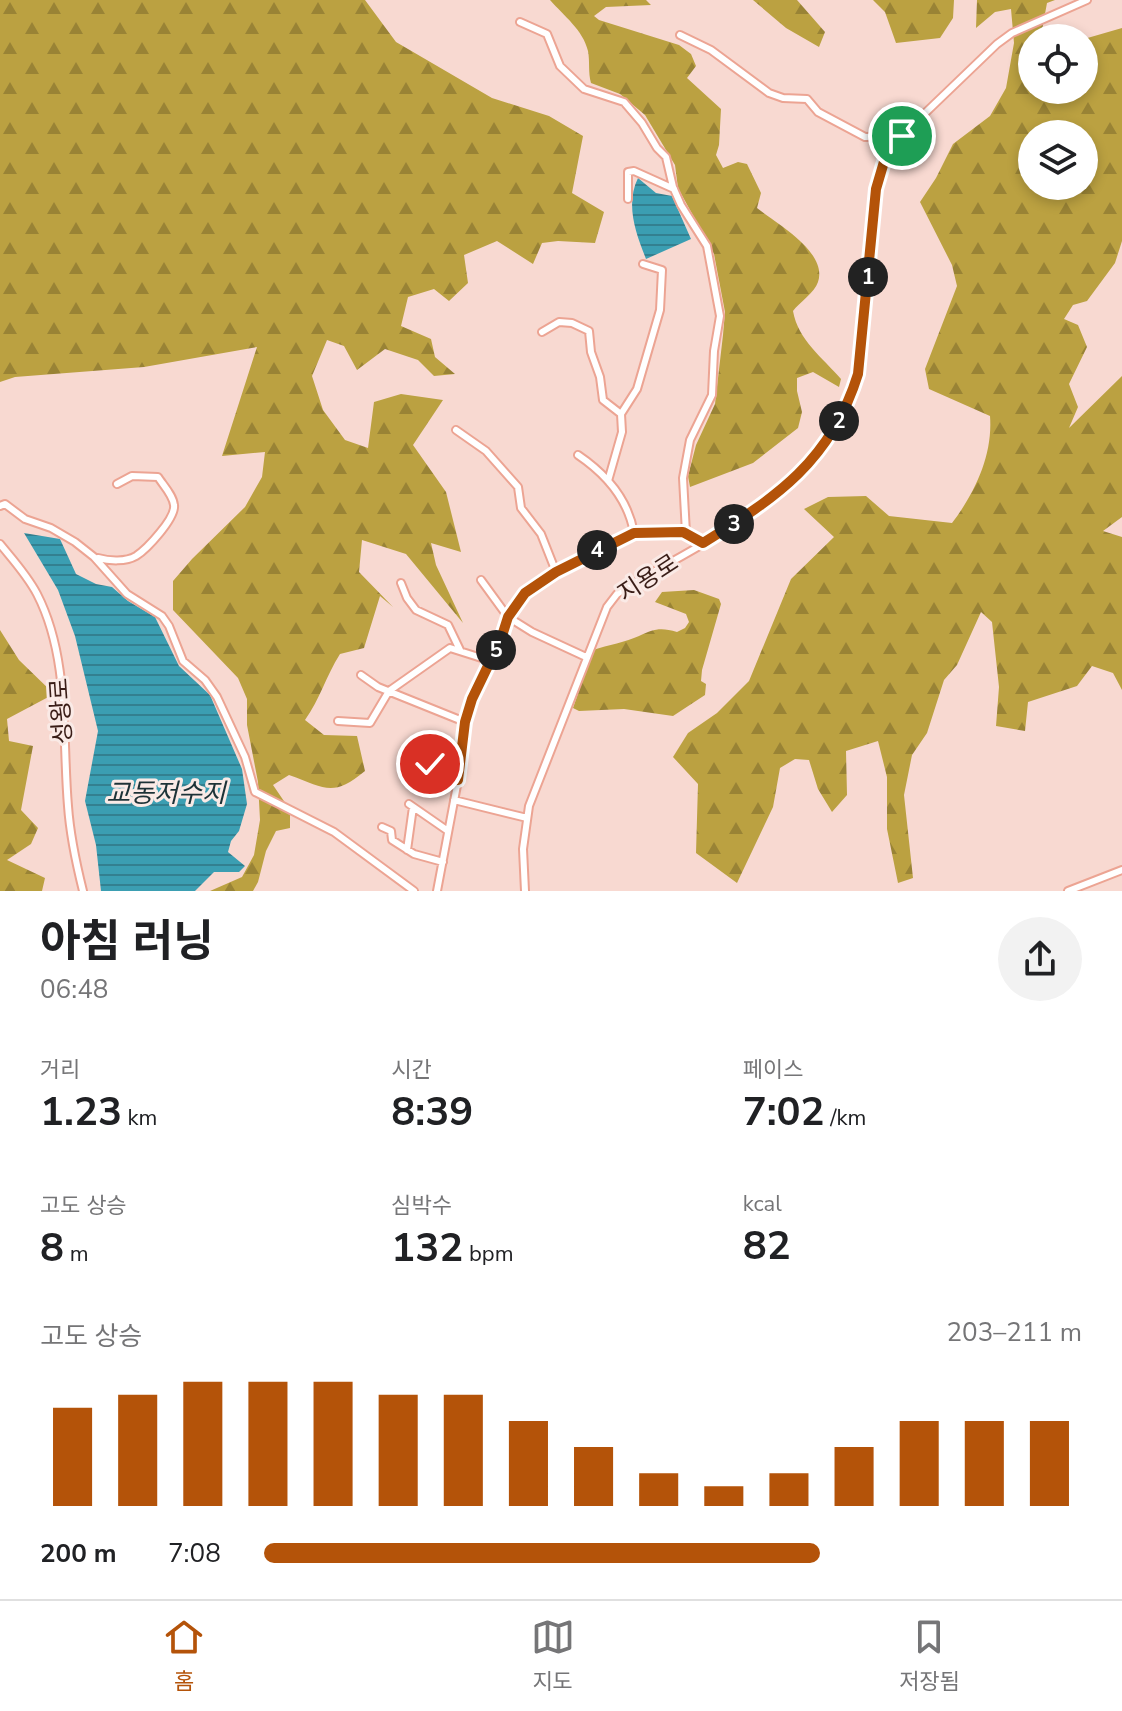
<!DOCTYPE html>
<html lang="ko">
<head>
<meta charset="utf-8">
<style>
	:root { --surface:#fff; --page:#f2f2f2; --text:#202124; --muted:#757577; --line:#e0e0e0; --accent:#b45309 }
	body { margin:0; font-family:"Nunito Sans","Noto Sans KR",sans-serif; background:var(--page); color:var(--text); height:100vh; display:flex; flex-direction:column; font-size:30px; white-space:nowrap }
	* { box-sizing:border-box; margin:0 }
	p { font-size:26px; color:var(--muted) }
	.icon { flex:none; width:44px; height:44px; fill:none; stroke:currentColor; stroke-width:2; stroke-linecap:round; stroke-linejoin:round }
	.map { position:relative; height:891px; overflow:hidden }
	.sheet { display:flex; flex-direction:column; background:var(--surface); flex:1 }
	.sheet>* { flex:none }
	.fabs { position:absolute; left:1018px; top:24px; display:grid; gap:16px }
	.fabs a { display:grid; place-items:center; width:80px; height:80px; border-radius:50%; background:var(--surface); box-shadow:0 4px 12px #0003; font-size:40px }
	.pin { position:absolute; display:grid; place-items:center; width:68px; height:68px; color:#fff; margin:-34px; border:4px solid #fff; border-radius:50%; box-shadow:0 2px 8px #0007 }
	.km { position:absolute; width:40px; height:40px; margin:-20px; border-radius:50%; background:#222; color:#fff; font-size:22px; line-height:40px; text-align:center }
	.round { display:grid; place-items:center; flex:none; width:84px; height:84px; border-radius:42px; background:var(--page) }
	.overview { display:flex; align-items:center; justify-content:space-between; height:136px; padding:0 40px }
	h1 { font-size:44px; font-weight:700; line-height:60px }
	.figures { display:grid; grid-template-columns:repeat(3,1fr); gap:12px; height:136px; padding:8px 40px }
	.figures div { display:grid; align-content:center }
	.figures b { font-size:40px; font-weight:700 }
	.figures small { font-size:22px; font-weight:400 }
	.figures p { font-size:22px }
	.chart { height:224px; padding:16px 40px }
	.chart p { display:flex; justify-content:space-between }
	.chart svg { width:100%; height:144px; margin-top:8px; stroke:var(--accent); stroke-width:6 }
	ul { padding:0 40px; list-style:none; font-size:26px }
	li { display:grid; grid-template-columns:128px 96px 1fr; align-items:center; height:60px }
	li i { height:20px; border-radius:10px; background:var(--accent) }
	.dock { display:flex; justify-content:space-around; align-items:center; height:112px; border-top:2px solid var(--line); background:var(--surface); font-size:22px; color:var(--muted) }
	.dock a { display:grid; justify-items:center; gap:4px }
	.dock .current { color:var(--accent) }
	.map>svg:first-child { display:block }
	.forest { fill:url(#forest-firs); fill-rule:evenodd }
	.water { fill:url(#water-rules) }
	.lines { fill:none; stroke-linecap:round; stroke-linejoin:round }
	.minor-casing { stroke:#eca493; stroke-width:10 }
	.minor { stroke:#fff; stroke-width:6 }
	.route-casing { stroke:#fff; stroke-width:16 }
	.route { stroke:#b45309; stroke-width:10 }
	.labels { text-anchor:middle; stroke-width:6; stroke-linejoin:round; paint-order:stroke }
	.street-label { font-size:24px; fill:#391d17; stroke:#faeae6 }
	.water-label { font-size:26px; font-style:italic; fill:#1c3237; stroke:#faeae6 }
</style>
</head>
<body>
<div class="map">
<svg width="1122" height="891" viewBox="0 0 1122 891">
	<defs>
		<pattern id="forest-firs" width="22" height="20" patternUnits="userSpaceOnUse" patternTransform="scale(2)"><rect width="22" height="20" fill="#bba141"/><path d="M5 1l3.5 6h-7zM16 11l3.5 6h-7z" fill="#998335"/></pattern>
		<pattern id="water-rules" width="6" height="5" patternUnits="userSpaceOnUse" patternTransform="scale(2)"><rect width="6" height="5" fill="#3b9eb2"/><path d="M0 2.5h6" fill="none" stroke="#338090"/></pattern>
	</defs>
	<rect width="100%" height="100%" fill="#f8d9d1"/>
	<path class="forest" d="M0 0H365L396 42 492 98 549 116 583 136 572 193 604 212 595 243 558 241 542 243 533 264 497 241 464 255 468 283 449 301 434 289 408 297 401 326 431 339 435 357 455 374 434 376 418 360 385 349 357 370 344 346 327 340 312 376 323 410 345 440 368 448 374 402 401 394 443 400 413 445 446 492 461 552 431 543 436 565 463 623 406 554 362 540 359 572 393 607 380 596 364 648 340 654C326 676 320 699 305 720L324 735 357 736 365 771C332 798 326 788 289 775L273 785 290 810V828L276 831 266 851 258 882 253 891H210L242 877 254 855 260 820 258 782 247 725V699L238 678 173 610V581L192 559 245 507 262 477 265 452 222 456 257 347 144 367 15 377 0 382Z
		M550 0H646L651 5 606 7 594 16 599 20 679 45 691 54 696 66 687 78 721 109 719 145 716 155 723 168 738 162 747 164 761 193 757 208C777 224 828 252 818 282 815 292 799 303 793 311 798 340 823 358 841 379L839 387 813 372 797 378V391L802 412 798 428 753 463 690 487 688 476 696 445 715 404 723 335 725 312 714 254 678 188 675 165 645 115 620 94 591 83C588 72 590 62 588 51 583 30 564 16 550 0Z
		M753 0H797L825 32 819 47 786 28Z
		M873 0H954L953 18 940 38 896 43 885 12Z
		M977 0H1055L1047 3 1042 30 1050 38H1032V90H1084V39L1122 28V241L1115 263 1087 301 1073 305 1064 319 1078 325 1087 347 1069 384 1078 407 1069 428 1122 376V517L1103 531 1122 537V690L1113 673 1092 666 1077 686 1028 702 1025 731 996 726 999 687 992 622 981 612 957 665 944 680 927 733 912 755 904 795 913 878 898 883 887 829V777L878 741 846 751 847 795 832 812 818 789 809 760 795 759 780 768 773 807 737 883 696 853 698 784 673 757 688 733 717 713 749 681 791 579 834 537 804 509 828 497 866 496 889 516 952 523C975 493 993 455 990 416L929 389 925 369 957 286 952 265 920 202 936 178 953 144 990 116 1006 88 1014 43 1011 9 995 12 976 28ZM1032 134H1084V186H1032Z
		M694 590 719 599 721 604 702 670 701 681 706 684 705 695 673 716 624 709 579 711 573 708 593 650C608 645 626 642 639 636 653 629 661 627 677 632L685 628 689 622 686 614 655 602 662 592Z
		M0 630 19 660 54 694 7 719 9 741 33 746 21 810 38 828 31 844 7 860 45 878 42 891H0Z"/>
	<path class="water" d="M638 178 656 193 672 196 691 239 646 259C636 233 625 205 638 178Z
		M24 533 60 539 76 574 96 584 112 587 128 601 155 617 179 666 210 695 242 769 247 804 239 831 231 841 228 852 245 866 239 872H214L195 891H101L96 845 85 801 98 731 75 636 58 590Z"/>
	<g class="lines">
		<g class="minor-casing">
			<path id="minor" d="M520 22 547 34 560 66 584 89 624 102 642 123 657 148 666 157 673 187 681 205 707 246 720 316 714 351 712 395 690 440 683 478 686 533
				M680 35 711 50 769 93 783 98 807 99 818 112 865 137 902 136
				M628 199V172L634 171 674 189
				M542 332 559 322 572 323 589 331 591 352 600 377 603 400 621 414
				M456 430 486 451 518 487 521 508 541 534 556 572
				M578 455C606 474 628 499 634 533
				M608 481 622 432 621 414 637 389 660 310 662 270 643 264
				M0 506 5 504 25 519 51 528 75 542 94 557 127 594 162 616 169 626 183 661 205 680 217 697 245 757 255 792 334 832 414 891
				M0 544C13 560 27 575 37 594 70 658 62 736 68 806 70 835 76 863 83 891
				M98 558C109 561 126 562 136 556 147 549 176 518 174 505 173 495 163 485 158 477L132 476 117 484
				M481 580 508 617 532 632 586 657
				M401 583 407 598 416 610 448 625 460 650
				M361 675 378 687 465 722
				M338 721 370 723 389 691 450 648 491 661
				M430 764 440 773 458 780
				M454 800 527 818
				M409 804 448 831
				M382 827 391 831 392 840 414 854 443 862
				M407 850 413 807
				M437 891 458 780 465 722 472 699 501 639 508 617 518 600 525 593 556 572 634 533 683 532 703 543
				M525 891 523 849 529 806 607 607 617 594 630 585C723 533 826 484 858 374L876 189 886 155 921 117 997 44 1012 33 1087 0
				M1068 891 1122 870"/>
		</g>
		<use href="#minor" class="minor"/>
	</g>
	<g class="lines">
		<g class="route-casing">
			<path id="route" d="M430 764 440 773 458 780 465 722 472 699 501 639 508 617 525 593 556 572 634 533 683 532 703 543C777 497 831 461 858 374L876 189 886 155 902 136"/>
		</g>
		<use href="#route" class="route"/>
	</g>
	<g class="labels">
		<g class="street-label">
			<text transform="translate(648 578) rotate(-33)" y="8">지용로</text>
			<text transform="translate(61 711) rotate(-94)" y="8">성왕로</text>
		</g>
		<g class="water-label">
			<text x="166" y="802">교동저수지</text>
		</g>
	</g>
</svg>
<div class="fabs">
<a><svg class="icon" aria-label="locate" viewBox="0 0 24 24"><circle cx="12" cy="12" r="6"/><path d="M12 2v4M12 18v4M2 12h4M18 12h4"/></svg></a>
<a><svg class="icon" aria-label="layers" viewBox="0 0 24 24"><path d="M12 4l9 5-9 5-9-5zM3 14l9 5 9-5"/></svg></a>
</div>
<div class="pin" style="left:902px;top:136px;background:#1e9e55"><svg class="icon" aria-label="arrive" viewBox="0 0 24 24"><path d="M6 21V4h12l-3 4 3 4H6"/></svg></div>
<div class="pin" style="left:430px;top:764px;background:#d93025"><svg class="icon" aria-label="check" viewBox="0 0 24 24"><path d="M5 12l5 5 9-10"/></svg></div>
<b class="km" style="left:868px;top:277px">1</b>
<b class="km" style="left:839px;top:421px">2</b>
<b class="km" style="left:734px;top:524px">3</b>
<b class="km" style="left:597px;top:550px">4</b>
<b class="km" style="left:496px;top:650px">5</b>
</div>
<section class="sheet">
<div class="overview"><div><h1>아침 러닝</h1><p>06:48</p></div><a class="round"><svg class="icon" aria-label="share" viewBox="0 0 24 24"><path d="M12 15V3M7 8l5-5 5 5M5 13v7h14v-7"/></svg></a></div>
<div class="figures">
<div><p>거리</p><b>1.23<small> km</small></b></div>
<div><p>시간</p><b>8:39</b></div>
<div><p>페이스</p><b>7:02<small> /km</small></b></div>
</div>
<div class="figures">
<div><p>고도 상승</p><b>8<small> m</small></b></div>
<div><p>심박수</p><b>132<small> bpm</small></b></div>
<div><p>kcal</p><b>82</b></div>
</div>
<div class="chart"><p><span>고도 상승</span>203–211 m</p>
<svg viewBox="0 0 160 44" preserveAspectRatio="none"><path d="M5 44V14M15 44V10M25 44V6M35 44V6M45 44V6M55 44V10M65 44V10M75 44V18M85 44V26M95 44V34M105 44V38M115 44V34M125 44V26M135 44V18M145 44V18M155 44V18"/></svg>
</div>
<ul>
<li><b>200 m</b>7:08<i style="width:68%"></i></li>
</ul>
</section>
<nav class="dock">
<a class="current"><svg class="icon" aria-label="home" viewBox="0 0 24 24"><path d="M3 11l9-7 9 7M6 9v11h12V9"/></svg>홈</a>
<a><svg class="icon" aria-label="map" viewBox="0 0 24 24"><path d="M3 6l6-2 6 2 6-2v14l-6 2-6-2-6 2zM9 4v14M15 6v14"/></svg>지도</a>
<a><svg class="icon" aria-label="saved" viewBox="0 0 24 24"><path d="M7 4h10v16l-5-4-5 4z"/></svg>저장됨</a>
</nav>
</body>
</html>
